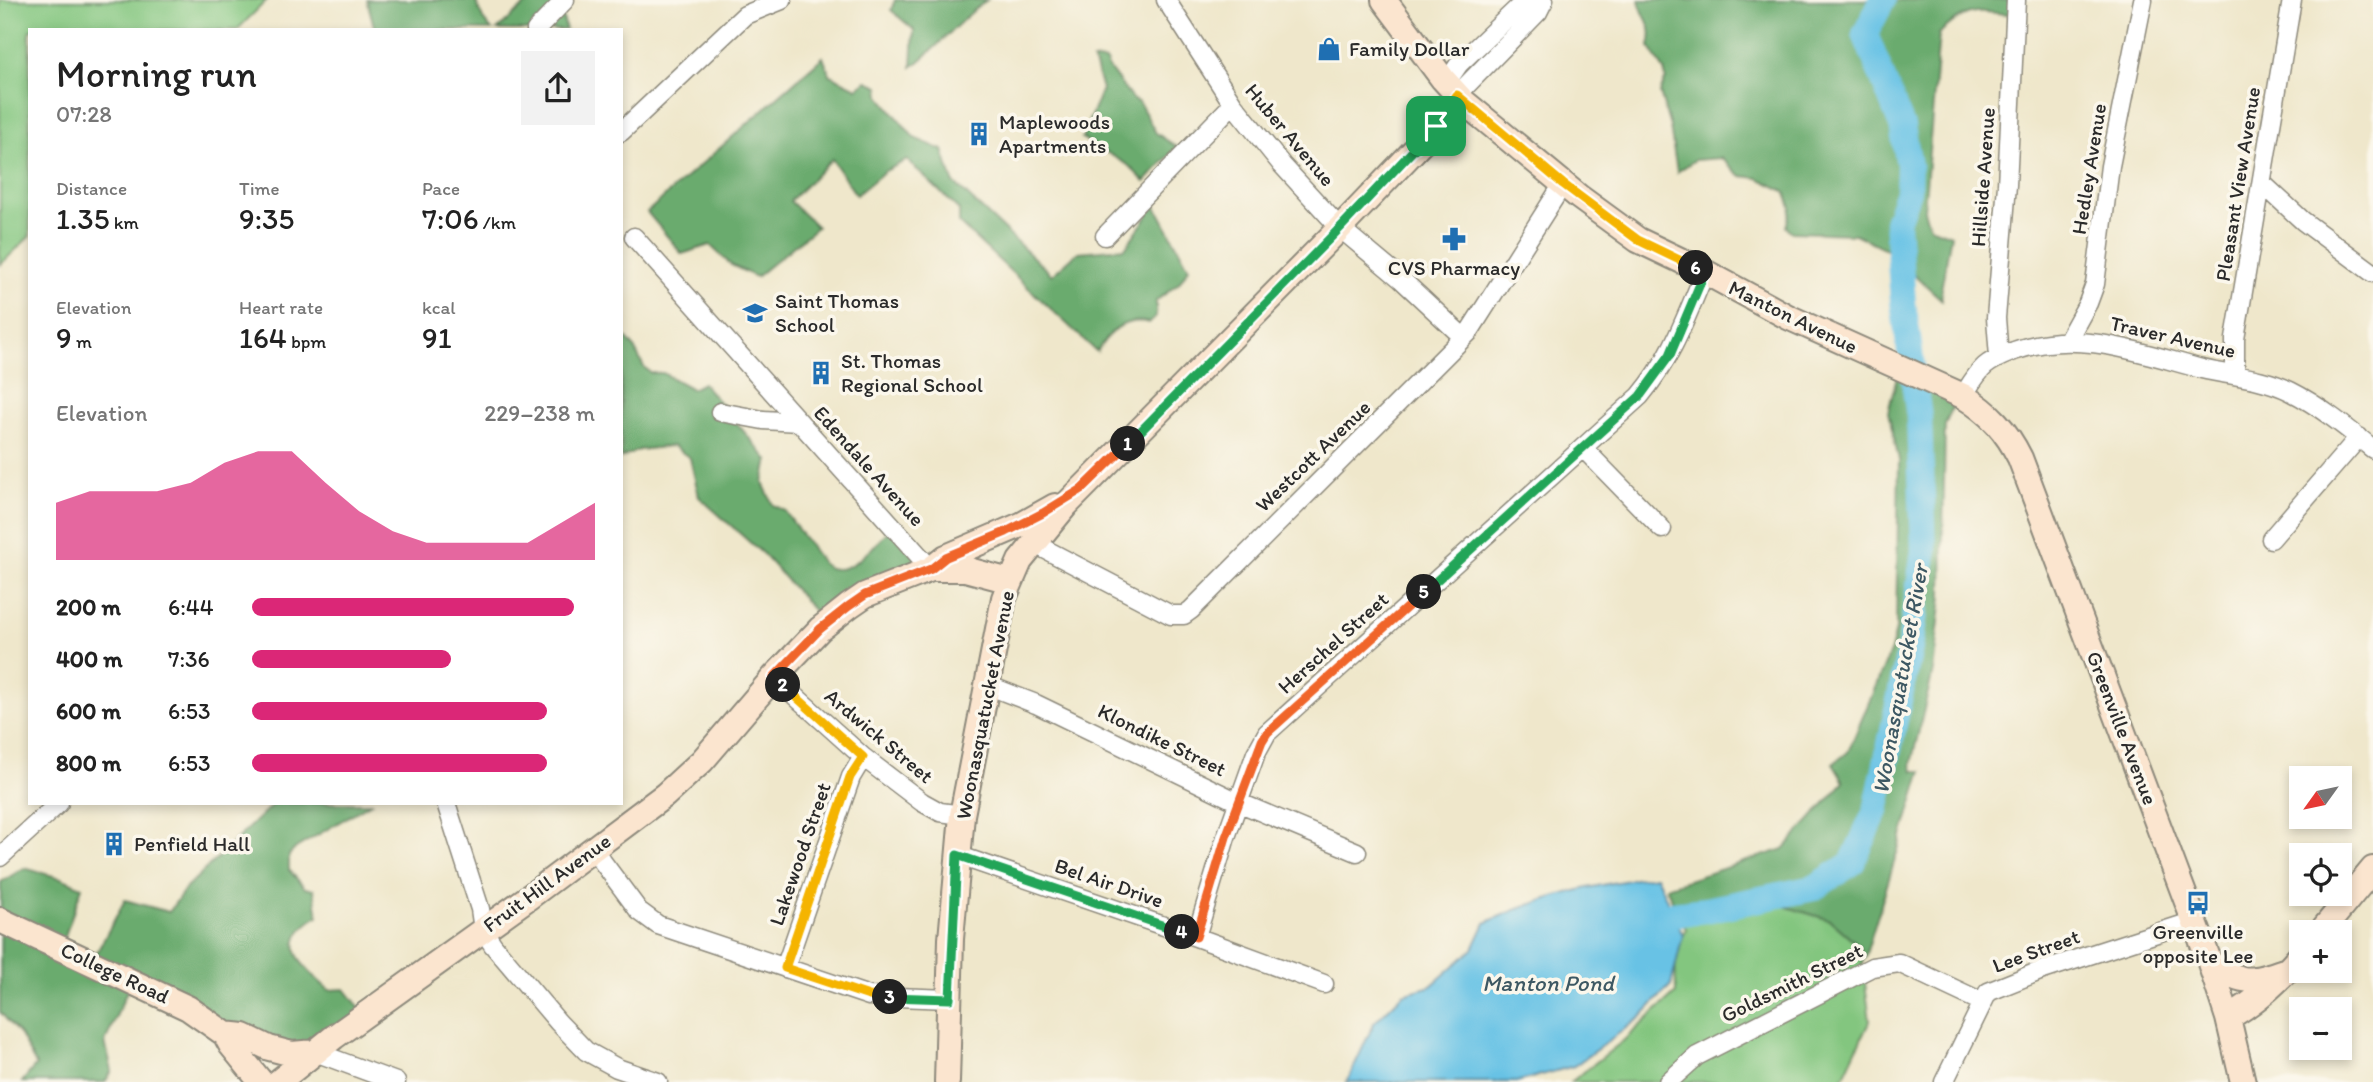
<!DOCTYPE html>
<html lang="en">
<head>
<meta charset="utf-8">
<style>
	:root { --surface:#fff; --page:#f2f2f2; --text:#222; --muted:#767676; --accent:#db2777 }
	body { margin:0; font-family:Itim,sans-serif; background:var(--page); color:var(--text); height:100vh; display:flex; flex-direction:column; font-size:26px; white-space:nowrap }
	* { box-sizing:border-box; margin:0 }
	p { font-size:23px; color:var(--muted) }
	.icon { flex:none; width:38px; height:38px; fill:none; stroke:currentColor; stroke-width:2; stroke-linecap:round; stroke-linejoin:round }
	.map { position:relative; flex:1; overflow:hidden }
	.details { position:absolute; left:28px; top:28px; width:595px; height:777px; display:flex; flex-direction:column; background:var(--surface); border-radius:0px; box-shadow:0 4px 10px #0003 }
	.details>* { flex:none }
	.needle { width:46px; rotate:237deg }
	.tools { position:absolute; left:2289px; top:766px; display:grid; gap:14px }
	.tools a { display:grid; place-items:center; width:63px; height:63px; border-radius:0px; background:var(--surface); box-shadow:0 4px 10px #0003; font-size:35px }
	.pin { position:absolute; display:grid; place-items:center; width:60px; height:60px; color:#fff; margin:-30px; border-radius:14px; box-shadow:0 4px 10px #0006 }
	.km { position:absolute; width:35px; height:35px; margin:-18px; border-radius:50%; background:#222; color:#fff; font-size:19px; line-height:35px; text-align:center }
	.round { display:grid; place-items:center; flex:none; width:74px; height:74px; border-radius:0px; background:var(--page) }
	.summary { display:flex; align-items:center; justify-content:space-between; height:119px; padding:0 28px }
	h1 { font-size:38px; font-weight:600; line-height:52px }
	.stats { display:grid; grid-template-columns:repeat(3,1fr); gap:10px; height:119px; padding:7px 28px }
	.stats div { display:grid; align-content:center }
	.stats b { font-size:30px; font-weight:600 }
	.stats small { font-size:19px; font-weight:400 }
	.stats p { font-size:19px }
	.chart { height:196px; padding:14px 28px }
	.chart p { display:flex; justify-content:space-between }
	.chart svg { width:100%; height:126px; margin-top:7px; fill:var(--accent); opacity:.7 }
	ul { padding:0 28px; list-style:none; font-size:23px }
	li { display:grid; grid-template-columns:112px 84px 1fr; align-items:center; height:52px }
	li i { height:18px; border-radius:9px; background:var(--accent) }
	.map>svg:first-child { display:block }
	.green { fill:#83c67f; stroke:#577855; stroke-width:2 }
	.forest { fill:#6aab6e; stroke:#4a6b4c; stroke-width:2 }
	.water { fill:#67c2e5; stroke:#497688; stroke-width:2 }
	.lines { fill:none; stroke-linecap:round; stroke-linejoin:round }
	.river { stroke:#67c2e5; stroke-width:26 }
	.street-casing { stroke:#8d897b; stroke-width:21 }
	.secondary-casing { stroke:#8d897b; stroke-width:28 }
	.street { stroke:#fff; stroke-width:18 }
	.secondary { stroke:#fbe5cf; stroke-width:24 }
	.split-1-casing { stroke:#fff; stroke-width:14 }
	.split-2-casing { stroke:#fff; stroke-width:14 }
	.split-3-casing { stroke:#fff; stroke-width:14 }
	.split-4-casing { stroke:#fff; stroke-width:14 }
	.split-5-casing { stroke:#fff; stroke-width:14 }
	.split-6-casing { stroke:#fff; stroke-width:14 }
	.split-7-casing { stroke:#fff; stroke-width:14 }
	.split-1 { stroke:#22a559; stroke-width:9 }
	.split-2 { stroke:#f0652b; stroke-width:9 }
	.split-3 { stroke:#f5b400; stroke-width:9 }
	.split-4 { stroke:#22a559; stroke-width:9 }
	.split-5 { stroke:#f0652b; stroke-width:9 }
	.split-6 { stroke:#22a559; stroke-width:9 }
	.split-7 { stroke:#f5b400; stroke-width:9 }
	.labels { text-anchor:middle; stroke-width:7; stroke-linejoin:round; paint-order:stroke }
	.poi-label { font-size:21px; fill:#2b2b2b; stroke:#fbf7ec; text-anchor:start }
	.street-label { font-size:21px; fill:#2b2b2b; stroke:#fbf7ec }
	.water-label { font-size:23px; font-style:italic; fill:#3d5863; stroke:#fbf7ec }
</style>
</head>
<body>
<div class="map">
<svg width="2373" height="1082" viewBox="0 0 2373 1082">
	<rect width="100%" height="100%" fill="#fbf7ec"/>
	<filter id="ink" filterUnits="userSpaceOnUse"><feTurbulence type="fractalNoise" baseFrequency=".0143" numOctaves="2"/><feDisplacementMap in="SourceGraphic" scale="14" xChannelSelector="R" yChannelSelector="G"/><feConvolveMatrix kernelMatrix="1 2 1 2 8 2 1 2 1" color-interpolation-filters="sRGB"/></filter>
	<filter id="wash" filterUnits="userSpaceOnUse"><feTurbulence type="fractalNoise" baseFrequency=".00686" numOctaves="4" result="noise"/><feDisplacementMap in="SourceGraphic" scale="28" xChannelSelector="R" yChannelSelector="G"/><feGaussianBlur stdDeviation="1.57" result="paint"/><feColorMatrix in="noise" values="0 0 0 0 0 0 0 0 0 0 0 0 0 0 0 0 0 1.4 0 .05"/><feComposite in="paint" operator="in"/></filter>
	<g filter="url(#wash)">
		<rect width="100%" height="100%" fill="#efe7cb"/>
		<path class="green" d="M0 0H267L237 30H30V236L0 265Z
			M1768 901 1830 920 1860 946 1870 1020 1841 1082H1571L1623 1041 1676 993 1675 945 1686 929 1682 922 1709 909Z"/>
		<path class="forest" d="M367 0H475L483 19 492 30H375Z
			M531 0H559L566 30H497Z
			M895 0H987C959 20 939 47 912 67L914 30 891 10Z
			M1639 0H2016L2014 15C1975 11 1969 6 1939 34L1924 210 1930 227 1951 235 1941 290 1942 300 1886 249 1855 234 1792 232 1786 227 1791 207 1785 191 1758 178 1741 176 1721 158 1695 160 1677 172 1670 127 1660 93 1666 78 1664 70 1649 46C1655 24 1643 20 1639 0Z
			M823 57 830 75 857 88 867 81 879 86 880 96 914 138 943 150 953 182 1052 275 1078 252 1125 248 1155 205 1189 268 1179 283 1156 301V317L1149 323C1124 317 1109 331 1097 352L959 223V210L907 160 885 171 856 195 832 159 790 201 817 227 756 277 731 265 710 245 682 254 647 212Z
			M1093 60 1106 61 1108 67 1133 100 1139 102 1156 133 1177 147 1145 182 1128 165 1082 138 1102 89Z
			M621 332 633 346 644 367 651 373H663L692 389 703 383 768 460 763 483 773 505 784 510 823 564C847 584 878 540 894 525L926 562 815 612 764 555 699 497 690 458 673 446 639 450 621 458Z
			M1899 368 1960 390 1945 425 1942 596 1933 671 1911 764 1913 771H1922L1865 957 1863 960 1860 946 1830 920 1768 901 1709 909 1682 922 1666 887 1784 849 1844 782 1833 764 1848 752 1891 650 1896 629 1899 460 1888 412Z
			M274 803H371L296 848 289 855V870L305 888 314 890 318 916C276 942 300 965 329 990L345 989 363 1012 292 1071 246 1043 131 982 105 1042 112 1071 105 1082H22L36 1065 20 1035 0 1012 1 882 24 868 61 878 82 887 60 950 90 965 125 900 169 912 185 889Z"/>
		<path class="water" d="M1656 876 1683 935 1671 985 1641 1017 1574 1066 1516 1082H1347L1374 1023 1403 994 1431 986 1473 949 1485 923C1541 897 1595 884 1656 876Z"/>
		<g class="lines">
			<path class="river" d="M1641 927 1673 914 1706 910 1814 888 1852 863 1876 811 1910 648 1924 550 1919 417 1903 302 1897 222 1908 191 1909 165 1902 126 1865 34 1883 0"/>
		</g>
	</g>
	<g filter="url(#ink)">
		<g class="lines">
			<g class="street-casing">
				<path id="street" d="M1166 0 1233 104 1282 165 1340 228 1401 279 1463 337
					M536 30 565 0
					M1446 83 1459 64 1526 0
					M1457 95 1538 12 1544 0
					M621 132 745 15 782 0
					M2263 184 2303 221 2373 273
					M1105 236 1233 104
					M634 237 931 569
					M2067 341 2088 303 2095 284 2110 166 2143 0
					M1999 357 1996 318 2007 185 2016 0
					M2235 375V339L2292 0
					M1963 396C1970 385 1976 374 1985 366 1993 359 2004 355 2014 351 2076 328 2141 353 2202 369 2231 376 2262 377 2290 391 2320 406 2347 428 2373 449
					M720 412 763 420 799 422
					M1583 448 1662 529
					M2271 539 2359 437
					M1033 543 1171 615H1184L1191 610 1469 332 1563 184
					M774 677 863 757 922 802 940 812 962 815
					M987 685 1036 704 1238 802 1357 852
					M446 803 480 909 483 930 493 945 558 1022 586 1051 617 1068 658 1082
					M593 849 639 911 658 925 869 996 950 999
					M957 855 1196 937 1324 984
					M0 857 59 803
					M1196 937 1226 837 1256 753 1267 733 1640 396C1672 358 1686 317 1705 272
					M785 968 851 777 863 757
					M315 1052 396 1082
					M1668 1082 1697 1056 1872 967 1899 963 1982 1002
					M1944 1082 1988 992 2040 971 2194 921"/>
			</g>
			<g class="secondary-casing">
				<path id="secondary" d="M1384 0 1443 79 1464 102 1579 197 1638 240 1705 272 1788 317 1963 396C1990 413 2006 430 2020 458L2210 963 2228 1018 2243 1082
					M932 569H965L1010 581
					M0 920 188 1008 225 1034 231 1045 261 1082
					M2320 933 2373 869
					M2210 963C2242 983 2247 984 2284 971
					M2228 1018C2258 1000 2279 981 2301 955
					M225 1034 244 1036 269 1048 292 1054 315 1052
					M278 1082 334 1037 529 897 665 795 702 761 774 677 820 629 849 606 865 595 931 569 946 557 1023 524 1055 506
					M947 1082 951 939 962 815 1004 598 1020 561 1066 505 1340 228 1430 134 1457 95"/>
			</g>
			<use href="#street" class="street"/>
			<use href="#secondary" class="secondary"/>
		</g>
	</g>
	<g class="lines" filter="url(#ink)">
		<g class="split-1-casing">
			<path id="split-1" d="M1128 444 1340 228 1436 126"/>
		</g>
		<g class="split-2-casing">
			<path id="split-2" d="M783 685 774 677 820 629 849 606 865 595 931 569 946 557 1006 532 1043 513 1082 489 1128 444"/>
		</g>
		<g class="split-3-casing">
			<path id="split-3" d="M783 685 863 757 850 777 785 968 869 996 890 997"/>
		</g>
		<g class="split-4-casing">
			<path id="split-4" d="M890 997 950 999 957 855 1182 932"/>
		</g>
		<g class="split-5-casing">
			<path id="split-5" d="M1182 932 1196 937 1226 837 1262 741 1267 733 1424 592"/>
		</g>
		<g class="split-6-casing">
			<path id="split-6" d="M1424 592 1640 396 1670 355 1705 272 1696 268"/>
		</g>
		<g class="split-7-casing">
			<path id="split-7" d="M1436 126 1457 95 1563 184 1638 240 1696 268"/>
		</g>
		<use href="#split-1" class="split-1"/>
		<use href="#split-2" class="split-2"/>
		<use href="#split-3" class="split-3"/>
		<use href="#split-4" class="split-4"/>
		<use href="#split-5" class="split-5"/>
		<use href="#split-6" class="split-6"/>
		<use href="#split-7" class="split-7"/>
	</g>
	<defs>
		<g id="shop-bare" transform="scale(1.89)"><path d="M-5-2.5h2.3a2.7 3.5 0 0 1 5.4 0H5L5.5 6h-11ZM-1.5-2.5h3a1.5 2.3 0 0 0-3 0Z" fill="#1f6fb2" stroke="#fbf7ec" stroke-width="2.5" paint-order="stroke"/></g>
		<g id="building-bare" transform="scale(1.89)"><path d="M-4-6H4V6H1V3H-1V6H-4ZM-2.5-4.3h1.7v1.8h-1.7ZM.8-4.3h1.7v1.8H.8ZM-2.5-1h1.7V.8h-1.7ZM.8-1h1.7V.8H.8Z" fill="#1f6fb2" stroke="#fbf7ec" stroke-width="2.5" paint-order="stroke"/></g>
		<g id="pharmacy-bare" transform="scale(1.89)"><path d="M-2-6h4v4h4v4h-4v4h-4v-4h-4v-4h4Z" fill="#1f6fb2" stroke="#fbf7ec" stroke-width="2.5" paint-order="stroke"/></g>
		<g id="school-bare" transform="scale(1.89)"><path d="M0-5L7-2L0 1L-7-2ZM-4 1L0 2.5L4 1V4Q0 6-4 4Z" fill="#1f6fb2" stroke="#fbf7ec" stroke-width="2.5" paint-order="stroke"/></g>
		<g id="bus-bare" transform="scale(1.89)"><path d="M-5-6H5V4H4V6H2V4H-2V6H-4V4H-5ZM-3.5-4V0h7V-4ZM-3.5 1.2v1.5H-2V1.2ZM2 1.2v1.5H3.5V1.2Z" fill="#1f6fb2" stroke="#fbf7ec" stroke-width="2.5" paint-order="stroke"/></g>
	</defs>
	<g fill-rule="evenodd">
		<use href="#shop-bare" x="1329" y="49"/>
		<use href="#building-bare" x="979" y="134"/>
		<use href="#pharmacy-bare" x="1454" y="239"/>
		<use href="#school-bare" x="755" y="313"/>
		<use href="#building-bare" x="821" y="373"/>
		<use href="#building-bare" x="114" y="844"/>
		<use href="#bus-bare" x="2198" y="903"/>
	</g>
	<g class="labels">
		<g class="poi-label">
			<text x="1349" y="56">Family Dollar</text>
			<text x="999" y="129">Maplewoods<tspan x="999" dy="24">Apartments</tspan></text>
			<text x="1454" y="275" text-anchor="middle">CVS Pharmacy</text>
			<text x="775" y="308">Saint Thomas<tspan x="775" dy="24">School</tspan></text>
			<text x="841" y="368">St. Thomas<tspan x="841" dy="24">Regional School</tspan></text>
			<text x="134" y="851">Penfield Hall</text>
			<text x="2198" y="939" text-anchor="middle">Greenville<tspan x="2198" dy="24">opposite Lee</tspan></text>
		</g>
		<g class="street-label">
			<text transform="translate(1290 135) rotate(50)" y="7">Huber Avenue</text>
			<text transform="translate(2089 169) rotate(-81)" y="7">Hedley Avenue</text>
			<text transform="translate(1983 177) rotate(-86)" y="7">Hillside Avenue</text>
			<text transform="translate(2238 184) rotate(-81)" y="7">Pleasant View Avenue</text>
			<text transform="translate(1793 317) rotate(26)" y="7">Manton Avenue</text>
			<text transform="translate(2173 337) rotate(13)" y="7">Traver Avenue</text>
			<text transform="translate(1313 456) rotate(-44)" y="7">Westcott Avenue</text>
			<text transform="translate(869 466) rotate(48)" y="7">Edendale Avenue</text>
			<text transform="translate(1333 643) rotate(-42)" y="7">Herschel Street</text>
			<text transform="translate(985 705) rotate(-79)" y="7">Woonasquatucket Avenue</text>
			<text transform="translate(2122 728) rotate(69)" y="7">Greenville Avenue</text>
			<text transform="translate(879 736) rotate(40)" y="7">Ardwick Street</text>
			<text transform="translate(1162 740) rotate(26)" y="7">Klondike Street</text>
			<text transform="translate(800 854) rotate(-71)" y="7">Lakewood Street</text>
			<text transform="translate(547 883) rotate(-36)" y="7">Fruit Hill Avenue</text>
			<text transform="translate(1109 883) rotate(19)" y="7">Bel Air Drive</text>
			<text transform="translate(2036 951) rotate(-20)" y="7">Lee Street</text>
			<text transform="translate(115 973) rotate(25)" y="7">College Road</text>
			<text transform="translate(1792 983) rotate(-26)" y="7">Goldsmith Street</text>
		</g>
		<g class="water-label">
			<text transform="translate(1900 679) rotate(-80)" y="8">Woonasquatucket River</text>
			<text x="1548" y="991">Manton Pond</text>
		</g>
	</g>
</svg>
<div class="tools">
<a><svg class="needle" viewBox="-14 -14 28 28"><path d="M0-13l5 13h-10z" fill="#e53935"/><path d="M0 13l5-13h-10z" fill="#767676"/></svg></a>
<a><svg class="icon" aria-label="locate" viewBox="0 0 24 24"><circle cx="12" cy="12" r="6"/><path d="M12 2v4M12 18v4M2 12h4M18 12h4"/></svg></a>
<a>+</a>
<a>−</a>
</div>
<div class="pin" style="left:1436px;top:126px;background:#1e9e55"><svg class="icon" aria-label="arrive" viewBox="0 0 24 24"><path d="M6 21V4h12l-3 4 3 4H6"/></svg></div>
<b class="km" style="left:1128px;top:444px">1</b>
<b class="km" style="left:783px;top:685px">2</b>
<b class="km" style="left:890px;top:997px">3</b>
<b class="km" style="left:1182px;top:932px">4</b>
<b class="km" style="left:1424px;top:592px">5</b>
<b class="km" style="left:1696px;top:268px">6</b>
<section class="details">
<div class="summary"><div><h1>Morning run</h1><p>07:28</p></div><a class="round"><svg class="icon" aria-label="share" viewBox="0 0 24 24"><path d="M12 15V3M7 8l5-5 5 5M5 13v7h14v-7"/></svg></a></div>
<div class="stats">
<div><p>Distance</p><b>1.35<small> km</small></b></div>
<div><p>Time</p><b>9:35</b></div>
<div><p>Pace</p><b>7:06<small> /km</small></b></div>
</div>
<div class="stats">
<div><p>Elevation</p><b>9<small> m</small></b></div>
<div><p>Heart rate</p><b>164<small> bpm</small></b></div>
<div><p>kcal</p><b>91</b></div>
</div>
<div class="chart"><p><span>Elevation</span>229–238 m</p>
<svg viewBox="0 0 160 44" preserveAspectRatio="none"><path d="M0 44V24L10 20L20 20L30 20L40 17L50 10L60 6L70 6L80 17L90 27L100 34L110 38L120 38L130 38L140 38L150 31L160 24V44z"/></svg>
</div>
<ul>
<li><b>200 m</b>6:44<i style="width:94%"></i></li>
<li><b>400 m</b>7:36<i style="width:58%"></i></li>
<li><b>600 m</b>6:53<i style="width:86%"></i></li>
<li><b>800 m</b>6:53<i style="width:86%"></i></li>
</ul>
</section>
</div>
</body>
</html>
